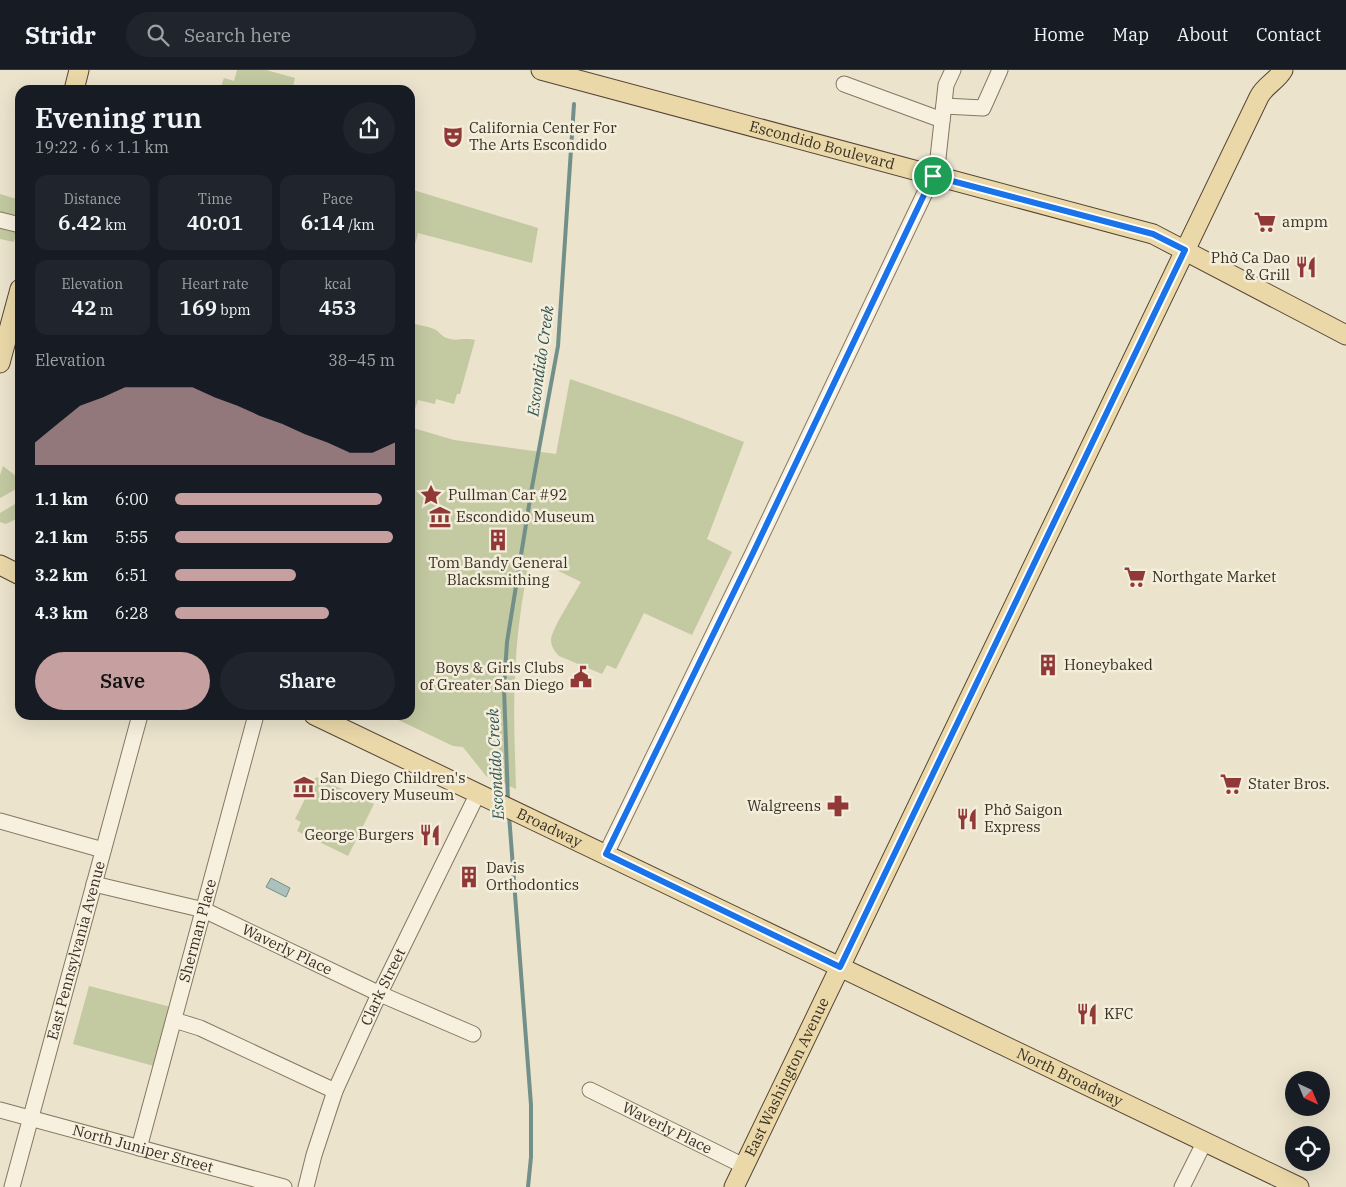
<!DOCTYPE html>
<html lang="en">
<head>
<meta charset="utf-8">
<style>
	:root { --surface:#171b24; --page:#20242c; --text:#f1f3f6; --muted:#9ea1a6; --line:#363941; --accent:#c69fa0 }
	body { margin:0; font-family:"IBM Plex Serif",serif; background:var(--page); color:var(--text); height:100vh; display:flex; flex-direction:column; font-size:19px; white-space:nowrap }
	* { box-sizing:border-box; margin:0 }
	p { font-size:16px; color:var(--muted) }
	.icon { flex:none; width:28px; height:28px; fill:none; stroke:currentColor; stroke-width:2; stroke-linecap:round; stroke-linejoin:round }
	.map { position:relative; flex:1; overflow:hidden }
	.side { position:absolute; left:15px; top:15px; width:400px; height:635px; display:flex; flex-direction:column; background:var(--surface); border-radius:15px; box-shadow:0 5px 20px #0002 }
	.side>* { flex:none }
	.needle { width:32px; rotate:136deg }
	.tools { position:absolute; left:1285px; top:1001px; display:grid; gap:10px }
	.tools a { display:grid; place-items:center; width:45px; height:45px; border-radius:50%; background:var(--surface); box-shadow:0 5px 20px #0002; font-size:25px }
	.pin { position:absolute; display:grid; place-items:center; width:42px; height:42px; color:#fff; margin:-21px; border:2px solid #fff; border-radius:50%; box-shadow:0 1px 5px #0007 }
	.round { display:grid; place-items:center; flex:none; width:52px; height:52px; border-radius:26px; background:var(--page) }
	.summary { display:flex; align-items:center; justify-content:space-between; height:85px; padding:0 20px }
	h1 { font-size:28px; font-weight:600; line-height:38px }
	.stats { display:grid; grid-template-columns:repeat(3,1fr); gap:8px; height:85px; padding:5px 20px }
	.stats div { display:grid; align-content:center; border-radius:12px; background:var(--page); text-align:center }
	.stats b { font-size:21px; font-weight:600 }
	.stats small { font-size:14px; font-weight:400 }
	.stats p { font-size:14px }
	.chart { height:140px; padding:10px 20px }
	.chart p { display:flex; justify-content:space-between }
	.chart svg { width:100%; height:90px; margin-top:5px; fill:var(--accent); opacity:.7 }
	.primary-button { display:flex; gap:10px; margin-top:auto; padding:10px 20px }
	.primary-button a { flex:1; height:58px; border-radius:30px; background:var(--accent); color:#111; font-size:20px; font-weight:600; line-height:58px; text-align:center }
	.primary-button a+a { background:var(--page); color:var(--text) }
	ul { padding:0 20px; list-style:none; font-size:16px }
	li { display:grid; grid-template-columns:80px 60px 1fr; align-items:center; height:38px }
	li i { height:12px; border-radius:6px; background:var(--accent) }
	header { display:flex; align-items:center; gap:30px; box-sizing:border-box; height:70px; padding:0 25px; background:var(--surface); border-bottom:1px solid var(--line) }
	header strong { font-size:24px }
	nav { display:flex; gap:28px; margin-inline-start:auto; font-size:18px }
	.search { width:350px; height:45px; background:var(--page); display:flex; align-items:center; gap:12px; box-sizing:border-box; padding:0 18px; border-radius:28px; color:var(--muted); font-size:19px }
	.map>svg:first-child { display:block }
	.green { fill:#c3c9a1 }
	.water { fill:#acc1bb; stroke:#738f89 }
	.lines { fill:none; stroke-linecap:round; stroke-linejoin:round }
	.stream { stroke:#738f89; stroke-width:4 }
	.minor-casing { stroke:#877761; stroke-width:17 }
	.major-casing { stroke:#564535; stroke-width:21 }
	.minor { stroke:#f7f0df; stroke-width:15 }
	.major { stroke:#ead8a9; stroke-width:19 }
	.route-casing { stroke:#fff; stroke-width:10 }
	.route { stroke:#1a73e8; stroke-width:6 }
	.labels { text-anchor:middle; stroke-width:5; stroke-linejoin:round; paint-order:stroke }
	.poi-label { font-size:15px; fill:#392f23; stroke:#f3eddb; text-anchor:start }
	.street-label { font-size:15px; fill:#392f23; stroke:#f3eddb }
	.water-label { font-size:16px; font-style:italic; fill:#345756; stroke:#f3eddb }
</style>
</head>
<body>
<header>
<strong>Stridr</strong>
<div class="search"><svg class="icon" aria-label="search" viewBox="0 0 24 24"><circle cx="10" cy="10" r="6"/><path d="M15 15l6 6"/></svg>Search here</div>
<nav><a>Home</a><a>Map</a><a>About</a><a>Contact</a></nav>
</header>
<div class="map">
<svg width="1346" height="1117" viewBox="0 0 1346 1117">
	<rect width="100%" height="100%" fill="#ebe3cc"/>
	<path class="green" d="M237 0H266L295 8 292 20H220L224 8 234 11Z
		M410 119 538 158 532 193 418 163 410 194Z
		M0 124 20 130V148L14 172 0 169Z
		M410 253C418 255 427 256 434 259 439 261 442 267 447 268 456 272 464 267 475 270L460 324H457L454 334 436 329 435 334 418 330 410 354Z
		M570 309 679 347 744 372 707 469 732 482 692 565 644 543 616 599 607 595 602 604 559 586C554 581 551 576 551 569 553 557 574 525 581 512L530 487C522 527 516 568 515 609 513 645 515 682 516 719L486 706 463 677 453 676 388 645H410V357L454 370 556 384Z
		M3 396 20 409V417L0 428V405Z
		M20 431V447L6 454 0 452V443Z
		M316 707 374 734 348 786 297 761 301 752 295 749Z
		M89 916 171 937 154 996 73 974Z"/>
	<path class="water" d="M271 808 290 818 286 827 266 817Z"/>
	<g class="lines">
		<path class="stream" d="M508 731 504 618 507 572 532 417 558 276 574 34
			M509 745 531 1035V1087L528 1117"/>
		<g class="minor-casing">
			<g id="minor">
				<path d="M844 14 942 50"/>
				<path d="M944 36 983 38 1000 0"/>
				<path d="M0 150 20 155"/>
				<path d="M0 751 103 780"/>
				<path d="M606 784 752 485 933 106 938 88 946 15 953 0"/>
				<path id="s1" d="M94 814 204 840 380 924 473 964"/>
				<path d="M174 950 200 958 335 1021"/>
				<path id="s2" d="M590 1020 744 1096"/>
				<path id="s3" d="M0 1040 284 1117"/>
				<path id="s4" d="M139 1078 256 645"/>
				<path id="s5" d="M12 1117 140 645"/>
				<path id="s6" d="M306 1117 314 1085 335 1021 375 933 478 723"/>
				<path d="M1182 1117 1205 1071"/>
			</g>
		</g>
		<g class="major-casing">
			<g id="major">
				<path id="s7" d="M541 0 1153 164 1346 265"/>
				<path d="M74 20 79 0"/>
				<path d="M0 293 20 219"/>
				<path d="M0 495 20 505"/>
				<path id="s8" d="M314 645 1299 1117"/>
				<path id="s9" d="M734 1117 1259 27C1265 15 1277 11 1283 0"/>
			</g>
		</g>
		<use href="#minor" class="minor"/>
		<use href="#major" class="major"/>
	</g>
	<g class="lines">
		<g class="route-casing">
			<path id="route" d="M933 106 1153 164 1185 180 840 897 606 784 752 485Z"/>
		</g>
		<use href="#route" class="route"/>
	</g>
	<defs>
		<g id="theatre-bare" transform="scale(1.725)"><path d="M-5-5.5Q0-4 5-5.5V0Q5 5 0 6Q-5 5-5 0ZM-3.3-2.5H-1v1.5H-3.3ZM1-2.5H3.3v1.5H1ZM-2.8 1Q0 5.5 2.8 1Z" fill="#913937" stroke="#f3eddb" stroke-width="2.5" paint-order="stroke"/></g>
		<g id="supermarket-bare" transform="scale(1.725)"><path d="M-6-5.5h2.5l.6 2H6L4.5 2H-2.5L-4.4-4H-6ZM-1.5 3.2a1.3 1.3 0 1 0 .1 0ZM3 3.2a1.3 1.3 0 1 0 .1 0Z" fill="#913937" stroke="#f3eddb" stroke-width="2.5" paint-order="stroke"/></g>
		<g id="restaurant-bare" transform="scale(1.725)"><path d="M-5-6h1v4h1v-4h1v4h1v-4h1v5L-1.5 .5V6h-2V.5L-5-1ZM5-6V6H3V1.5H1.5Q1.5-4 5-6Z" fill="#913937" stroke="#f3eddb" stroke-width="2.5" paint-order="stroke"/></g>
		<g id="sight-bare" transform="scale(1.725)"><path d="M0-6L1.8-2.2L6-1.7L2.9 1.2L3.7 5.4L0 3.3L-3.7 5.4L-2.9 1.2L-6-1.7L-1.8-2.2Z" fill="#913937" stroke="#f3eddb" stroke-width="2.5" paint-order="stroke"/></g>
		<g id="museum-bare" transform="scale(1.725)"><path d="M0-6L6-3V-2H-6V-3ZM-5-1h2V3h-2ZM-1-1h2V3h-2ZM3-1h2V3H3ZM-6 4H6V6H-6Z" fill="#913937" stroke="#f3eddb" stroke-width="2.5" paint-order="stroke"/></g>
		<g id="building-bare" transform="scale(1.725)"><path d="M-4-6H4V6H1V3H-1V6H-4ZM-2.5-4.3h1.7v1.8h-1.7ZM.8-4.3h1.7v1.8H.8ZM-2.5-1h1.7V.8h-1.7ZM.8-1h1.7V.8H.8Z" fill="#913937" stroke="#f3eddb" stroke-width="2.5" paint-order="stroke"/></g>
		<g id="civic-bare" transform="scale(1.725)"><path d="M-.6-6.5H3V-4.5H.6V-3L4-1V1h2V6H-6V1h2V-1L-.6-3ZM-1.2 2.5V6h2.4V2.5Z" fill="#913937" stroke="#f3eddb" stroke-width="2.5" paint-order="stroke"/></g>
		<g id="pharmacy-bare" transform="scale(1.725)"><path d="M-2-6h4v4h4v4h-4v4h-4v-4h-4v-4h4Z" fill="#913937" stroke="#f3eddb" stroke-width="2.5" paint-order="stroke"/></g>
	</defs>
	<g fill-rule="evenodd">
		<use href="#theatre-bare" x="453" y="67"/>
		<use href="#supermarket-bare" x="1265" y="152"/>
		<use href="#restaurant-bare" x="1306" y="197"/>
		<use href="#sight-bare" x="431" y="425"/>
		<use href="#museum-bare" x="440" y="447"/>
		<use href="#building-bare" x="498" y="470"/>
		<use href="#supermarket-bare" x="1135" y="507"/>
		<use href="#building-bare" x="1048" y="595"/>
		<use href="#civic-bare" x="581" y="607"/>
		<use href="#supermarket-bare" x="1231" y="714"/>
		<use href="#museum-bare" x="304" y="717"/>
		<use href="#pharmacy-bare" x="838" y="736"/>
		<use href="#restaurant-bare" x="967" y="749"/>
		<use href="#restaurant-bare" x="430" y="765"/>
		<use href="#building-bare" x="469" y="807"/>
		<use href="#restaurant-bare" x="1087" y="944"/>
	</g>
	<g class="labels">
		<g class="poi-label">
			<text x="469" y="63">California Center For<tspan x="469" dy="17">The Arts Escondido</tspan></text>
			<text x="1282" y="157">ampm</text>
			<text x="1290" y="193" text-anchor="end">Phở Ca Dao<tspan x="1290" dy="17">&amp; Grill</tspan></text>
			<text x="448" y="430">Pullman Car #92</text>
			<text x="456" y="452">Escondido Museum</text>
			<text x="498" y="498" text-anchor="middle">Tom Bandy General<tspan x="498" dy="17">Blacksmithing</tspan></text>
			<text x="1152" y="512">Northgate Market</text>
			<text x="1064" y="600">Honeybaked</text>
			<text x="564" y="603" text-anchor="end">Boys &amp; Girls Clubs<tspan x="564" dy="17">of Greater San Diego</tspan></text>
			<text x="320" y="713">San Diego Children's<tspan x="320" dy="17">Discovery Museum</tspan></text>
			<text x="1248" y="719">Stater Bros.</text>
			<text x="821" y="741" text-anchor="end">Walgreens</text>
			<text x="984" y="745">Phở Saigon<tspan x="984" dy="17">Express</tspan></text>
			<text x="414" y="770" text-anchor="end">George Burgers</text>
			<text x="486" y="803">Davis<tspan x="486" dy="17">Orthodontics</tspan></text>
			<text x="1104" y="949">KFC</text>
		</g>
		<g class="street-label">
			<text dy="5" stroke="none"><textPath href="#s7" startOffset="291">Escondido Boulevard</textPath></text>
			<text dy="5" stroke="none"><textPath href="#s8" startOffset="261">Broadway</textPath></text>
			<text dy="5" stroke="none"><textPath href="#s4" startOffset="225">Sherman Place</textPath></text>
			<text dy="5" stroke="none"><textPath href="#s1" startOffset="205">Waverly Place</textPath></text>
			<text dy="5" stroke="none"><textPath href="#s5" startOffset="245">East Pennsylvania Avenue</textPath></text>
			<text dy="5" stroke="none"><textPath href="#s6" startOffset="215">Clark Street</textPath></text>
			<text dy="5" stroke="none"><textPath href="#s8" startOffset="838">North Broadway</textPath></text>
			<text dy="5" stroke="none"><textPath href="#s9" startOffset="122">East Washington Avenue</textPath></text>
			<text dy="5" stroke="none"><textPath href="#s2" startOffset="86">Waverly Place</textPath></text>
			<text dy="5" stroke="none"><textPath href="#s3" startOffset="148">North Juniper Street</textPath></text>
		</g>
		<g class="water-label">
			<text transform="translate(540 291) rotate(-82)" y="6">Escondido Creek</text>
			<text transform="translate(495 694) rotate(-93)" y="6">Escondido Creek</text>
		</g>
	</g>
</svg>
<div class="tools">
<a><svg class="needle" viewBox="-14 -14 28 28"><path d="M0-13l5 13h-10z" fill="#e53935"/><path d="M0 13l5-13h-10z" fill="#9ea1a6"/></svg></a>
<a><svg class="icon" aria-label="locate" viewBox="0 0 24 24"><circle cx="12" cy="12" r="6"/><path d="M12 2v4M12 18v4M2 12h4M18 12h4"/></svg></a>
</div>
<div class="pin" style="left:933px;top:106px;background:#1e9e55"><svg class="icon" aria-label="arrive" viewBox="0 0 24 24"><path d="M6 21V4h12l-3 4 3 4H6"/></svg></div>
<section class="side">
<div class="summary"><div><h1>Evening run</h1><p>19:22 · 6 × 1.1 km</p></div><a class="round"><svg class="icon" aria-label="share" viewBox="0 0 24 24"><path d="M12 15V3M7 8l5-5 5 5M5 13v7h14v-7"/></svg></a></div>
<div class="stats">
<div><p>Distance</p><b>6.42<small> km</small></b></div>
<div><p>Time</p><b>40:01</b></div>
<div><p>Pace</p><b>6:14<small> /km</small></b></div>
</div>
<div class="stats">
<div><p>Elevation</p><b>42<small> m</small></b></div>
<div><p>Heart rate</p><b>169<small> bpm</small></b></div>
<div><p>kcal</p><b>453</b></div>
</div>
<div class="chart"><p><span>Elevation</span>38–45 m</p>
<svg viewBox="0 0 160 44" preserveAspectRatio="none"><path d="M0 44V33L10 24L20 15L30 11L40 6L50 6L60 6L70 6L80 11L90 15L100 20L110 24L120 29L130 33L140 38L150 38L160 33V44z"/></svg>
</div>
<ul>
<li><b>1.1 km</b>6:00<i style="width:94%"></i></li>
<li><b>2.1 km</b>5:55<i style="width:99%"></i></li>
<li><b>3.2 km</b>6:51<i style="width:55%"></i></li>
<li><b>4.3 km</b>6:28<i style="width:70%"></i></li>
</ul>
<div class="primary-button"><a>Save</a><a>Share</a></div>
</section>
</div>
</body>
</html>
